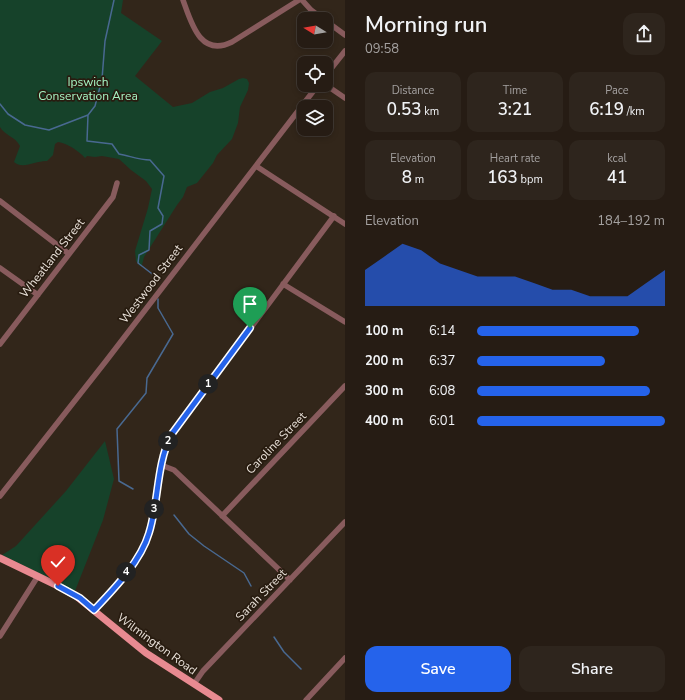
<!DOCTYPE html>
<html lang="en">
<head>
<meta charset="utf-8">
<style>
	:root { --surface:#261c14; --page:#2e251d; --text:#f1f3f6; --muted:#a4a1a0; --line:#423a34; --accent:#2563eb }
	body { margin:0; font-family:"Nunito Sans",sans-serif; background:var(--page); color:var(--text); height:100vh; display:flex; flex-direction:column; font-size:15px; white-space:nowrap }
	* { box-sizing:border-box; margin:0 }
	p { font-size:13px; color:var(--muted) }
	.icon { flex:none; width:22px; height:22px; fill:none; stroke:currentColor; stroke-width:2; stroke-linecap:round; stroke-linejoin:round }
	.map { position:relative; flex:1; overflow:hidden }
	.panel { display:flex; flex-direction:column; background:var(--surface); width:340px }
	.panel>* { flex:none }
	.needle { width:26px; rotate:281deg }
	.controls { position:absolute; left:297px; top:12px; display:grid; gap:8px }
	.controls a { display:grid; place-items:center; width:36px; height:36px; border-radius:8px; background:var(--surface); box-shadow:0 2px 6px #0003,0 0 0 1px var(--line); font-size:20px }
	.pin { position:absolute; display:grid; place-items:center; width:34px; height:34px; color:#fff; margin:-41px -17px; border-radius:50% 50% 50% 0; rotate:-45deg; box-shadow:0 0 4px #0007 }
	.pin .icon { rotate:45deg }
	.km { position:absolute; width:20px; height:20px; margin:-10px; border-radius:50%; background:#222; color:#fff; font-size:11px; line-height:20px; text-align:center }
	.round { display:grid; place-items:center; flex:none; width:42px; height:42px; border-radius:12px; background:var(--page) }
	.overview { display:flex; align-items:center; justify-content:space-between; height:68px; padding:0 20px }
	h1 { font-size:22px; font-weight:600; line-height:30px }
	.stats { display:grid; grid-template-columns:repeat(3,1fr); gap:6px; height:68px; padding:4px 20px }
	.stats div { display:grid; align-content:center; border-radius:10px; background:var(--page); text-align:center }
	.stats b { font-size:17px; font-weight:600 }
	.stats small { font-size:11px; font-weight:400 }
	.stats p { font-size:11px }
	.chart { height:112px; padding:8px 20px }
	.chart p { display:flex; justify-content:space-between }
	.chart svg { width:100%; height:72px; margin-top:4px; fill:var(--accent); opacity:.7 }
	.primary-button { display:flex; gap:8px; margin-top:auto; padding:8px 20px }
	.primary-button a { flex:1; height:46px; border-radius:12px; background:var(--accent); color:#fff; font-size:16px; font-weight:600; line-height:46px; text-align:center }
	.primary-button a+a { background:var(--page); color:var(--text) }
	ul { padding:0 20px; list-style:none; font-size:13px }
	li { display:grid; grid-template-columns:64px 48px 1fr; align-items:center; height:30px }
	li i { height:10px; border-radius:5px; background:var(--accent) }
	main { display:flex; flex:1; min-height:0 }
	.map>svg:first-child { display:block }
	.green { fill:#16422a }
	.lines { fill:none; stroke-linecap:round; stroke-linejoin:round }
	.stream { stroke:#496991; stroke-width:1.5 }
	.minor { stroke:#885b5d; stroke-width:5.5 }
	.major { stroke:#e88a91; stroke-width:7 }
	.route-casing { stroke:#fff; stroke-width:8 }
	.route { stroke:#2563eb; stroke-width:5 }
	.labels { text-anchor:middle; stroke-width:3.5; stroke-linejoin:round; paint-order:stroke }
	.park-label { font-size:12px; fill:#a6f5c4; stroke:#281c10 }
	.street-label { font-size:12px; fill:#e9e1d9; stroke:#281c10 }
</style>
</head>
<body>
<main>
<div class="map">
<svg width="345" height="700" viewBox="0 0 345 700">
	<rect width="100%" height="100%" fill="#32261a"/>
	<path class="green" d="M0 0H123L121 13 162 41 135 76 173 107 192 103 210 92 223 88 239 79 243 78 247 79 249 83 248 90 240 107 238 123 232 139 217 155 213 163 197 183 187 187 183 197 177 205 144 257 142 265 140 266 136 261 135 251 148 208 152 189 146 181 131 170 119 159 102 156 95 157 87 156 85 158C79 151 67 143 58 142L55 144 53 155 47 161C37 160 23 170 14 162L20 146C15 136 5 136 0 127Z
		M105 441 114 479 103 520 75 591 2 555 16 546 66 491Z"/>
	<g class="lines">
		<path class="stream" d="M0 104 8 114 25 125 49 130 88 115 95 106 102 79 105 41 114 0
			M88 115 87 141 112 144 119 154C130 156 139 160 150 160L164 176 158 208 163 216 162 224 150 231 149 250 139 255 138 263 160 280
			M133 489 119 481 117 429 146 393 147 378 173 334 158 308V299
			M174 515 189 534 204 546 244 573 251 586
			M274 637 284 652 301 669"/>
		<path class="minor" d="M183 0C191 22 200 58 232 42L299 0
			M302 0 311 10 323 19
			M326 21 345 35
			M326 75 345 51
			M326 85 345 98
			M256 166 345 224
			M0 201 69 254
			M0 268 38 295
			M283 284 345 322
			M0 344 113 197 117 183
			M161 465 174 470 290 580
			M0 496 106 361 318 85
			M222 516 345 386
			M94 610C114 589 140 562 149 534 160 500 156 463 174 431L334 216
			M0 636 38 576
			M194 684 203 671 345 522
			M306 700 345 658"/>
		<path class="major" d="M0 558 58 586 76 596 146 653 219 700"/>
	</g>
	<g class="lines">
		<g class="route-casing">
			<path id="route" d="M58 586 80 598 94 610C114 589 141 561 149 533 159 501 156 466 171 435L250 328"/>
		</g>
		<use href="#route" class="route"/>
	</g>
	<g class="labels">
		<g class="park-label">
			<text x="88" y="86">Ipswich<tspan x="88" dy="14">Conservation Area</tspan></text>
		</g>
		<g class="street-label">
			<text transform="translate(52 258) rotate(-52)" y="4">Wheatland Street</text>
			<text transform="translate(151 284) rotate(-53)" y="4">Westwood Street</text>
			<text transform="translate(276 443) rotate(-46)" y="4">Caroline Street</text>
			<text transform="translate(261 595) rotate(-46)" y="4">Sarah Street</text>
			<text transform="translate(157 644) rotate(36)" y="4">Wilmington Road</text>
		</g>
	</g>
</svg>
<div class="controls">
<a><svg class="needle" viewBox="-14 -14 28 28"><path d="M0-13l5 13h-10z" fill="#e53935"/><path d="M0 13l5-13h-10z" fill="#a4a1a0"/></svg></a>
<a><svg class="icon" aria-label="locate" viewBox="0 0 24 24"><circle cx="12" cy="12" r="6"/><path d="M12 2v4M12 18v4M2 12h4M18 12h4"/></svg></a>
<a><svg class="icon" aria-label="layers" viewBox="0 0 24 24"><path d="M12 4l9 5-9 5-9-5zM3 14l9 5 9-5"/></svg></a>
</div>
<div class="pin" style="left:250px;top:328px;background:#1e9e55"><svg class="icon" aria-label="arrive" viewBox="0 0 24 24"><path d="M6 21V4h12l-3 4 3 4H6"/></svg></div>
<div class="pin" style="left:58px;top:586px;background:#d93025"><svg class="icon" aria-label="check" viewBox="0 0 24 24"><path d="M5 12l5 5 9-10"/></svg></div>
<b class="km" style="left:208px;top:384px">1</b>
<b class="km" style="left:168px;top:441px">2</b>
<b class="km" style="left:154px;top:509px">3</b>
<b class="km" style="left:126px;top:572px">4</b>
</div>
<section class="panel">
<div class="overview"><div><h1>Morning run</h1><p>09:58</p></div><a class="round"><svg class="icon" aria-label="share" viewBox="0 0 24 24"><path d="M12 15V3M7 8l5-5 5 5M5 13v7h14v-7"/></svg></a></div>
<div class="stats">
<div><p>Distance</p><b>0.53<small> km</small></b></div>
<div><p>Time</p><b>3:21</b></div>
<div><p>Pace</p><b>6:19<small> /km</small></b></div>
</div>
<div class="stats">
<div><p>Elevation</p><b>8<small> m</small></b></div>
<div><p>Heart rate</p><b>163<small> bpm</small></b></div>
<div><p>kcal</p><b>41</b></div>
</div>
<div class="chart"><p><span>Elevation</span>184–192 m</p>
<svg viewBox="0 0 160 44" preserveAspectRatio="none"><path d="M0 44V22L10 14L20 6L30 10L40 18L50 22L60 26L70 26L80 26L90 30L100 34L110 34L120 38L130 38L140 38L150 30L160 22V44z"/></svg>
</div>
<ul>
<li><b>100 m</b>6:14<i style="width:86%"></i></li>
<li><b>200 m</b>6:37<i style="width:68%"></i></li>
<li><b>300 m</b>6:08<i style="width:92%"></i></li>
<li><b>400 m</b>6:01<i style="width:100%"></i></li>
</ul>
<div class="primary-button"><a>Save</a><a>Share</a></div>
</section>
</main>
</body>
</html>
